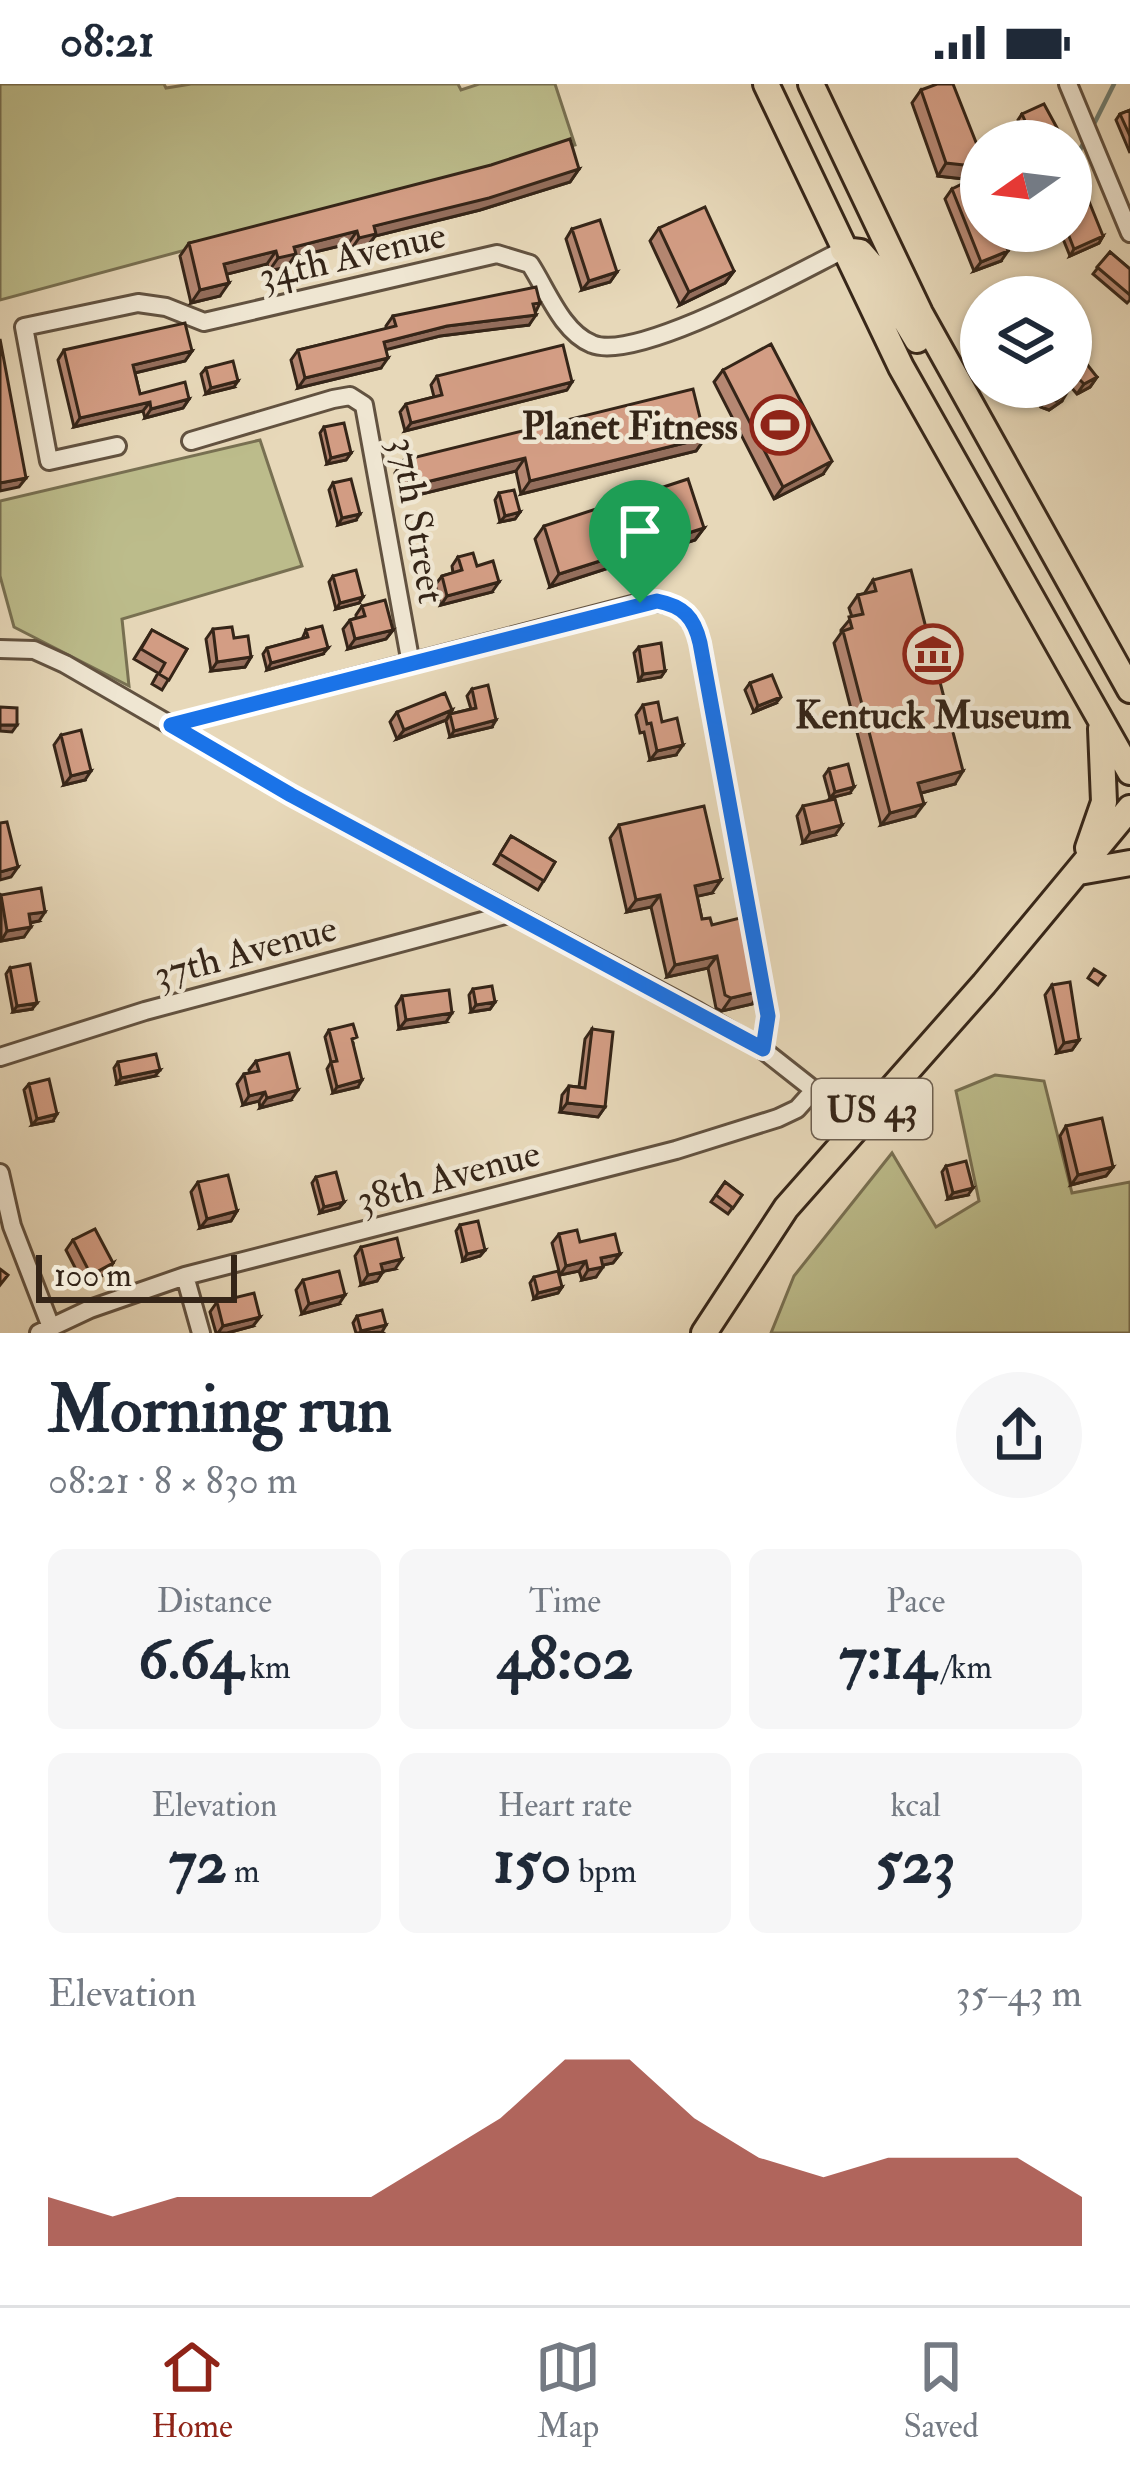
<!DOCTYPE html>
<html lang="en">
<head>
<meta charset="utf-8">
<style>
	:root { --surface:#fff; --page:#f6f6f7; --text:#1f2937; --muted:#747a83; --line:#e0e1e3; --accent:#8f2418 }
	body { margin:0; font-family:"IM FELL Double Pica",serif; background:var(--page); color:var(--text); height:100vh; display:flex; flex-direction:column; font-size:45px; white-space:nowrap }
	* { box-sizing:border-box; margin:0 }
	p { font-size:39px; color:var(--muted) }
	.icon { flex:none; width:66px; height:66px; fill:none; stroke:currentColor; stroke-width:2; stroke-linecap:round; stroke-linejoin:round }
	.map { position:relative; height:1249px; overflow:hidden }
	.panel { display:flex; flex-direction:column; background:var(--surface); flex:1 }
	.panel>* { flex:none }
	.needle { width:78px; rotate:256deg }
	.buttons { position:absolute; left:960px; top:36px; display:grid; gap:24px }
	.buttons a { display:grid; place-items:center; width:132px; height:132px; border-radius:50%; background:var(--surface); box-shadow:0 3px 9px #0004; font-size:60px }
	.scale { position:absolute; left:36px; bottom:30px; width:201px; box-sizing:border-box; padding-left:12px; border:6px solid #352518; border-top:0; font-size:33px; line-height:42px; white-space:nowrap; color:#352518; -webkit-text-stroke:9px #efe6d2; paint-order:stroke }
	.pin { position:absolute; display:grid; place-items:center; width:102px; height:102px; color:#fff; margin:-123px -51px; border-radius:50% 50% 50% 0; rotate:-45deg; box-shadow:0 0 12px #0007 }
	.pin .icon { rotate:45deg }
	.round { display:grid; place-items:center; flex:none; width:126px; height:126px; border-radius:63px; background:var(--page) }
	.summary { display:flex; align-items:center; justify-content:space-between; height:204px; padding:0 48px }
	h1 { font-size:66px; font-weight:800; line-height:90px }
	.metrics { display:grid; grid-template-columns:repeat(3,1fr); gap:18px; height:204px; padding:12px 48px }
	.metrics div { display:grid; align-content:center; border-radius:18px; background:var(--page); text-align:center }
	.metrics b { font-size:60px; font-weight:800 }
	.metrics small { font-size:33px; font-weight:400 }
	.metrics p { font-size:33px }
	.chart { height:336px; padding:24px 48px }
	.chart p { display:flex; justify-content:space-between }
	.chart svg { width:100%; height:216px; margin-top:12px; fill:var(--accent); opacity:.7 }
	.status { display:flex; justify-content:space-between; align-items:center; height:84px; padding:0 60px; background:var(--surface); direction:ltr }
	.status svg { height:33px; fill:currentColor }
	.dock { display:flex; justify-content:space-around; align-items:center; height:168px; border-top:3px solid var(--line); background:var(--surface); font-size:33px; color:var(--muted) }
	.dock a { display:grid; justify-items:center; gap:6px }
	.dock .current { color:var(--accent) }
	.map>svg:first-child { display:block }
	.green { fill:#bcbc8b; stroke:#787052; stroke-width:3 }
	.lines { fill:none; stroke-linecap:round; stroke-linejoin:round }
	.stream { stroke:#707e72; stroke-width:4.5 }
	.minor-casing { stroke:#625240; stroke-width:22 }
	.highway-casing { stroke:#352518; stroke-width:30 }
	.minor { stroke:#efe6d2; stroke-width:16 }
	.highway { stroke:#e7d8b9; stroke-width:24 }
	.wall { fill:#b58772; stroke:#352518; stroke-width:3 }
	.shaded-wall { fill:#946e5c; stroke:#352518; stroke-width:3 }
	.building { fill:#d39d84; stroke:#352518; stroke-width:3 }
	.route-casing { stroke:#fff; stroke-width:24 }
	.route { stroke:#1a73e8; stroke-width:15 }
	.labels { text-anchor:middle; stroke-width:9; stroke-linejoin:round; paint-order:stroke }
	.shield { fill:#efe6d2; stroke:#6d5f50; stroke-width:3 }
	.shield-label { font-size:36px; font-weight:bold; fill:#352518 }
	.street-label { font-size:39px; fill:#352518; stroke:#efe6d2 }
	.poi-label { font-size:39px; font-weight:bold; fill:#352518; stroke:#efe6d2; text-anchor:end }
</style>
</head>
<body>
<div class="status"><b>08:21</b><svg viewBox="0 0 49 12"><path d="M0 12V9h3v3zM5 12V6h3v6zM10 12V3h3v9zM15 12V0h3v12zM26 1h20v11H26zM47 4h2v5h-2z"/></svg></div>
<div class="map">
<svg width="1130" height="1249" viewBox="0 0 1130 1249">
	<rect width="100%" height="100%" fill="#e7d8b9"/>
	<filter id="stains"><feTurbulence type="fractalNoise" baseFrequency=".00167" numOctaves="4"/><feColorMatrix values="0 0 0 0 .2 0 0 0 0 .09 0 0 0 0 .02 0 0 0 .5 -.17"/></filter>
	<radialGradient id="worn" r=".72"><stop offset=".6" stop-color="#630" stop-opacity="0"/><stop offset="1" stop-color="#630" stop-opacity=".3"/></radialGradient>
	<path class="green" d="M0 0H164L166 4 191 0H458L461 6 479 0H555L575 61 0 216Z
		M260 356 302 482 122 535 129 602 14 543 0 492V417Z
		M995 991 1044 997 1072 1109 1130 1098V1249H771L794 1192 892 1069 936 1143 979 1117 956 1007Z"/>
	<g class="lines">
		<path class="stream" d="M1095 38 1114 0
			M1071 84 1083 60"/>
		<g class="minor-casing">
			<path id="minor" d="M1068 0 1130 149
				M191 357 333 315 350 312 364 321 411 580
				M117 362 49 377 24 243 138 219 166 223 204 238 497 170 530 180C547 206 562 248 592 260 636 279 797 189 843 166
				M0 565 34 566 65 580 291 711 697 927 762 965 814 1006
				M171 641 640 519C674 515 692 527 700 559L768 932 762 965
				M0 973 145 927 509 830
				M0 1089 12 1142 51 1243
				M185 1192 201 1249
				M39 1249 90 1225 185 1192 676 1066 778 1034 797 1025 814 1006 855 1044"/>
		</g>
		<g class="highway-casing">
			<path id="highway" d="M766 0 901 283 1130 688
				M811 0 920 229 1130 606
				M843 166 860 168 874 184 917 256
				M1088 764 1104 718 1101 645
				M1079 788 1130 779
				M704 1249 786 1124 984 900 1130 724"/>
		</g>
		<use href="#minor" class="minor"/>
		<use href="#highway" class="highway"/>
	</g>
	<path class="wall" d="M921 6 975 91 964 95 938 92 912 19Z
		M1130 26V69L1116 36 1120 30Z
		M1022 30 1059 57H1026L1018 36Z
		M579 85 570 98 480 126 375 152 367 163 350 167 348 160 294 173 287 183 269 187 267 180 227 190 220 212 191 219 180 172 189 159Z
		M952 105 1001 177 974 187 945 115Z
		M1072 122 1103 152 1099 159 1070 172 1061 150 1062 147H1071Z
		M659 144 734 187 725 199 680 221 650 157Z
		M572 145 617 188 610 198 582 206 566 155Z
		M1110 168 1130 185V216L1127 219 1093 190Z
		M540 219 529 241 440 252 386 265 381 284 298 304 291 276 298 266 386 245V242L393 232Z
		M64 266 192 267 185 277 135 289 140 310 189 315 183 324 145 334 143 327 74 343 58 276Z
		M1071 280 1097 293 1090 303 1077 310 1071 303Z
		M206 284 234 303 206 310 201 290Z
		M723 286 823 390 774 415 714 298Z
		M437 292 567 306 405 347 400 328 406 320 434 313 431 301Z
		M1036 303H1066L1062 317 1049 326 1041 323 1033 306Z
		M324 343 351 369 346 376 327 380 320 349Z
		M705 354 696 367 521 410 516 387 401 415 395 389 404 376Z
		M333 399 356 436 338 441 329 406Z
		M499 409 520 428 515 435 500 438 495 416Z
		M544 442 704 444 695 456 550 503 535 455Z
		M458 473 492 508 441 521 435 501 442 492 453 489 452 482Z
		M333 492 359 519 336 525 329 498Z
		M873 496 955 700 921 709 915 732 881 741 834 559 841 549V546L852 533 849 524 858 511 864 510Z
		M362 522 393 546 386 555 348 565 343 545 350 536 356 534V531Z
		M213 545 234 554 251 573 245 583 211 587 206 555Z
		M152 546 187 565 162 606 152 600 158 589 134 575Z
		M306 546 323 570 267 586 263 570 267 564 302 555Z
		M639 563 665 587 661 593 639 597 634 569Z
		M750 599 776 619 754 628 745 606Z
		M472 605 492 643 450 653 446 637 450 630 471 625 467 612Z
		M643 621 662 638 676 671 650 676 644 648 640 649 636 631Z
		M452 626 446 636 397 655 390 638 397 628Z
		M61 651 85 696 64 701 54 661Z
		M829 685 850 709 830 714 824 692Z
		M803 722 835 751 803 759 797 732Z
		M619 741 712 809 697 812 702 835 712 841 752 920 722 927 716 924 708 884 667 893 651 823 627 828 610 754Z
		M511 752 555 778 538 806 494 780Z
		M1 811 39 837 30 839 24 853 1 857Z
		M10 884 32 925 13 928 6 890Z
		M1052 901 1079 956 1072 966 1057 969 1045 911Z
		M473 905 495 918 490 925 471 928 469 911Z
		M402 912 446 938 399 945 396 922Z
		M592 945 605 1023 598 1033 560 1028 562 1011 569 1002 579 1003 585 955Z
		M329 946 353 959 358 1003 333 1009 327 985 331 978 325 953Z
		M256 977 291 1016 260 1024 259 1017 243 1021 237 1000 244 990 250 989 249 986Z
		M118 978 155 992 117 1000 114 984Z
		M29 1000 53 1037 32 1041 24 1006Z
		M1066 1042 1113 1083 1106 1092 1071 1101 1060 1052Z
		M946 1082 968 1111 948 1115 942 1088Z
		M316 1093 344 1118 339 1124 320 1129 312 1099Z
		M198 1098 237 1127 231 1137 200 1144 191 1108Z
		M725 1098 742 1111 728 1130 711 1118Z
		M460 1141 485 1166 480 1172 463 1177 456 1147Z
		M559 1150 580 1158 620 1170 613 1179 602 1181 596 1193 582 1196 579 1187 560 1191 552 1159Z
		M73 1156 113 1179 107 1189 84 1201 66 1166Z
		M361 1163 395 1185 383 1187 377 1197 361 1201 355 1172Z
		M534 1193 562 1203 558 1209 534 1215 530 1199Z
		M303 1196 339 1220 302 1230 296 1206Z
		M217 1218 253 1242 227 1249H216L210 1228Z
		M357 1232 382 1248 356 1249 353 1239Z"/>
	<path class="shaded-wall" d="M946 79H981V82L975 91 964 95 938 92Z
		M579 85 570 98 480 126 375 152 367 163 350 167 359 154 374 142Z
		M357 147 348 160 294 173 287 183 269 187 278 174 294 163Z
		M1103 152 1099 159 1070 172 1074 165Z
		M276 167 267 180 216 193 224 180Z
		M1008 167 1001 177 974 187 981 178Z
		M734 187 725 199 680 221 689 208Z
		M617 188 610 198 582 206 589 197Z
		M229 199 220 212 191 219 200 206Z
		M536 231 529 241 440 252 377 268 384 258 447 242Z
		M192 267 185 277 126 291 133 281Z
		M388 274 381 284 298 304 305 294Z
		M1097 293 1090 303 1077 310 1084 300Z
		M238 297 234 303 206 310 211 304Z
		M572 298 567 306 405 347 411 339Z
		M1068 307 1062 317 1049 326 1041 323 1047 314Z
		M189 315 183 324 145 334 151 325Z
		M150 318 143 327 74 343 80 334Z
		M705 354 696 367 521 410 530 397Z
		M351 369 346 376 327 380 331 374Z
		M525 374 516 387 401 415 410 402Z
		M832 377 823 390 774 415 783 403Z
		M26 394 19 403 0 407V399Z
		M520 428 515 435 500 438 505 432Z
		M360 430 356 436 338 441 342 434Z
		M704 444 695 456 550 503 559 490Z
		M499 498 492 508 441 521 447 512Z
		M363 513 359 519 336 525 340 519Z
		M393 546 386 555 348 565 355 555Z
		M328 564 323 570 267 586 271 579Z
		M251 573 245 583 211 587 217 578Z
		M665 587 661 593 639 597 643 590Z
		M781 613 776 619 754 628 758 622Z
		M452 626 446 636 397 655 404 646Z
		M496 636 492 643 450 653 454 647Z
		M0 641H17L12 648 0 647Z
		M683 661 676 671 650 676 657 667Z
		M91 687 85 696 64 701 71 692Z
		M963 687 955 700 910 712 918 699Z
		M854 703 850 709 830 714 835 708Z
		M924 720 915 732 881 741 890 729Z
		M842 741 835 751 803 759 810 749Z
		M18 783 11 793 0 796V788Z
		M721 796 712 809 686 815 695 802Z
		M660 811 651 823 627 828 636 816Z
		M45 828 39 837 22 840 29 830Z
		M31 843 24 853 1 857 7 847Z
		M717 872 708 884 667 893 675 881Z
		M761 907 752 920 722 927 731 914Z
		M495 918 490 925 471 928 476 921Z
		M37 919 32 925 13 928 17 922Z
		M452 929 446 938 399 945 406 936Z
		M1079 956 1072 966 1057 969 1064 959Z
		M160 986 155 992 117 1000 121 994Z
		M362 996 358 1003 333 1009 337 1003Z
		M298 1006 291 1016 260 1024 267 1014Z
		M265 1008 259 1017 243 1021 249 1012Z
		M567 1019 605 1023 598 1033 560 1028Z
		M57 1030 53 1037 32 1041 37 1035Z
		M1113 1083 1106 1092 1071 1101 1078 1091Z
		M973 1104 968 1111 948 1115 953 1109Z
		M344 1118 339 1124 320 1129 324 1123Z
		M237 1127 231 1137 200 1144 207 1135Z
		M485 1166 480 1172 463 1177 467 1170Z
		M620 1170 613 1179 594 1183 601 1174Z
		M402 1175 395 1185 375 1189 381 1180Z
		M586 1177 579 1187 560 1191 566 1182Z
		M113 1179 107 1189 84 1201 91 1191Z
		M603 1183 596 1193 582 1196 588 1186Z
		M383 1188 377 1197 361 1201 368 1191Z
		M562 1203 558 1209 534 1215 538 1209Z
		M345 1211 339 1220 302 1230 309 1220Z
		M260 1233 253 1242 227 1249H218L223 1242Z
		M386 1241 382 1248 360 1249 361 1247Z"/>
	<path class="building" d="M937 0H953L981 71V79L973 82 946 79 921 6Z
		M1044 20 1062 53 1052 57H1034L1022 30Z
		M1130 26V52L1120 30Z
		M570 55 579 85 489 114 374 142 376 150 359 154 357 147 294 163 296 170 278 174 276 167 224 180 229 199 200 206 189 159 491 81Z
		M978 92 981 100V147H1000L1008 167 981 178 952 105Z
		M1088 115 1103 152 1074 165 1067 147H1071V141L1078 137 1072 122Z
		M705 123 734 187 689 208 659 144Z
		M600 136 617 188 589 197 572 145Z
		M1110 168 1130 185V211L1097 183Z
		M536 203 540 219 533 220 536 231 447 242 384 258 388 274 305 294 298 266 396 242 393 232Z
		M185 239 192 267 133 281 140 310 185 298 189 315 151 325 150 318 80 334 64 266Z
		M0 255 26 394 0 399Z
		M771 260 832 377 783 403 723 286Z
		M563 261 572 298 411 339 406 320 442 311 437 292Z
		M1082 274 1097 293 1084 300 1071 287V280Z
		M233 277 238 297 211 304 206 284Z
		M1043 303H1066L1068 307 1056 317 1047 314Z
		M693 305 705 354 530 397 525 374 410 402 404 376Z
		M344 339 351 369 331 374 324 343Z
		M351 395 360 430 342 434 333 399Z
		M688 395 704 444 559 490 544 442Z
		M514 406 520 428 505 432 499 409Z
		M473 469 477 482 493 477 499 498 447 512 442 492 462 486 458 473Z
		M356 486 363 513 340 519 333 492Z
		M911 486 963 687 918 699 924 720 890 729 843 547 852 544 849 533 863 530 858 511 876 507 873 496Z
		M385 516 393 546 355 555 350 536 365 532 362 522Z
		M322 542 328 564 271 579 267 564 308 553 306 546Z
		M232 543 234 554 248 552 251 573 217 578 213 545Z
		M152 546 187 565 169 596 159 590 165 579 141 565Z
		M661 559 665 587 643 590 639 563Z
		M772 591 781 613 758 622 750 599Z
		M488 601 496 636 454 647 450 630 476 624 472 605Z
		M445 609 452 626 404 646 397 628Z
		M658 618 662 638 677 634 683 661 657 667 651 639 647 640 643 621Z
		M0 623 17 624V641H0Z
		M81 646 91 687 71 692 61 651Z
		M848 680 854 703 835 708 829 685Z
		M835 715 842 741 810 749 803 722Z
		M704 722 721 796 695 802 702 835 710 834 712 841 744 833 761 907 731 914 725 911 717 872 675 881 660 811 636 816 619 741Z
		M7 738 18 783 0 788V739Z
		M511 752 555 778 544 797 500 770Z
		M41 804 45 828 29 830 31 843 7 847 1 811Z
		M30 880 37 919 17 922 10 884Z
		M1094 885 1105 892 1098 901 1088 894Z
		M1070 898 1079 956 1064 959 1052 901Z
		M492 902 495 918 476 921 473 905Z
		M449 906 452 929 406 936 402 912Z
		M353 940 357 953 352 955 362 996 337 1003 331 978 337 977 329 946Z
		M592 945 613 948 605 1023 567 1019 569 1002 585 1004Z
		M289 969 298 1006 267 1014 265 1008 249 1012 244 990 259 987 256 977Z
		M156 970 160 986 121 994 118 978Z
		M49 995 57 1030 37 1035 29 1000Z
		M1102 1034 1113 1083 1078 1091 1066 1042Z
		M966 1077 973 1104 953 1109 946 1082Z
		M336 1088 344 1118 324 1123 316 1093Z
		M228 1091 237 1127 207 1135 198 1098Z
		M725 1098 742 1111 733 1124 716 1111Z
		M478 1137 485 1166 467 1170 460 1141Z
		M95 1145 113 1179 91 1191 73 1156Z
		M577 1146 580 1158 615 1150 620 1170 601 1174 603 1183 588 1186 586 1177 566 1182 559 1150Z
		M397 1154 402 1175 381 1180 383 1188 368 1191 361 1163Z
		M0 1185 8 1191 0 1201Z
		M339 1187 345 1211 309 1220 303 1196Z
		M558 1187 562 1203 538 1209 534 1193Z
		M254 1209 260 1233 223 1242 217 1218Z
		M382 1226 386 1241 361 1247 357 1232Z"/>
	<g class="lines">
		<g class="route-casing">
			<path id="route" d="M657 517C683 522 694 533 700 559L768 932 763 965 291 711 171 641Z"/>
		</g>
		<use href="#route" class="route"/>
	</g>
	<defs>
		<g id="stadium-ring" transform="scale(3)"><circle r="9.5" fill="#efe6d2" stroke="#8f2418" stroke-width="1.5"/><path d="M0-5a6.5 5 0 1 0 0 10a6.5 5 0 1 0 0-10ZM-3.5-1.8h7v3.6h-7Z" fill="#8f2418"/></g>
		<g id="museum-ring" transform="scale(3)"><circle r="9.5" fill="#efe6d2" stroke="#8f2418" stroke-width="1.5"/><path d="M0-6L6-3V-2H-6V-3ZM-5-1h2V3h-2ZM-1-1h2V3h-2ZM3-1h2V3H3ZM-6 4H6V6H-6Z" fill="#8f2418"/></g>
	</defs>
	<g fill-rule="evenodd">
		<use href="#stadium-ring" x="780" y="341"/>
		<use href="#museum-ring" x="933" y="570"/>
	</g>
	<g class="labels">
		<rect class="shield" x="812" y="995" width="120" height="60" rx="9"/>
		<g class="shield-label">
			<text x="872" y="1038">US 43</text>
		</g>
		<g class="street-label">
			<text transform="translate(352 170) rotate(-13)" y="14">34th Avenue</text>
			<text transform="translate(419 436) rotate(80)" y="14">37th Street</text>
			<text transform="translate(245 866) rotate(-15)" y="14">37th Avenue</text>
			<text transform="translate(448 1091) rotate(-15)" y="14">38th Avenue</text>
		</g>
		<g class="poi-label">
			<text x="738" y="355">Planet Fitness</text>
			<text x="933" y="644" text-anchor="middle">Kentuck Museum</text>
		</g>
	</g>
	<rect width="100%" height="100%" filter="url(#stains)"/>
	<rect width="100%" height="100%" fill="url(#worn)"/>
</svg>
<div class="buttons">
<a><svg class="needle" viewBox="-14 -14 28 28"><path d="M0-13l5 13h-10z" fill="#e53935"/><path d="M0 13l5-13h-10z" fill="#747a83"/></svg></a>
<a><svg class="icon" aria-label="layers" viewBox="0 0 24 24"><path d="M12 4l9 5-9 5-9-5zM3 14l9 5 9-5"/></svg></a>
</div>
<div class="scale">100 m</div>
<div class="pin" style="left:640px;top:519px;background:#1e9e55"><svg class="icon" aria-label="arrive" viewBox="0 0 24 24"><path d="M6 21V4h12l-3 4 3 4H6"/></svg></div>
</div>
<section class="panel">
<div class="summary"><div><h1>Morning run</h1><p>08:21 · 8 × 830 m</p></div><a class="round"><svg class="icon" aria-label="share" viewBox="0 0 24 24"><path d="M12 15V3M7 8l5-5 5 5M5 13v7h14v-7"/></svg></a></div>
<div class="metrics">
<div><p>Distance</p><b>6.64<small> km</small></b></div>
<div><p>Time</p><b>48:02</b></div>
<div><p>Pace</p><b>7:14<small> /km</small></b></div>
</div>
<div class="metrics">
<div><p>Elevation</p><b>72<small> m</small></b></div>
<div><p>Heart rate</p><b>150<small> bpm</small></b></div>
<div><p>kcal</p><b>523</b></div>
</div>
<div class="chart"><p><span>Elevation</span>35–43 m</p>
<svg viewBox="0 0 160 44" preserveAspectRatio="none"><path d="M0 44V34L10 38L20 34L30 34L40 34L50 34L60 26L70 18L80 6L90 6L100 18L110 26L120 30L130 26L140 26L150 26L160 34V44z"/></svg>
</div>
</section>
<nav class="dock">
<a class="current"><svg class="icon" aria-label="home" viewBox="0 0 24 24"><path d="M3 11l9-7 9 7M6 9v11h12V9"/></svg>Home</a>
<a><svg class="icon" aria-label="map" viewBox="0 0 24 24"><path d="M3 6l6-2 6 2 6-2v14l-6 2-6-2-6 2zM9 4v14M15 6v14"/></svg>Map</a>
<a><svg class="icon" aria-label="saved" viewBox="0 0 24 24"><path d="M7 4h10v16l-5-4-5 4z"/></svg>Saved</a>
</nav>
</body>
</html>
